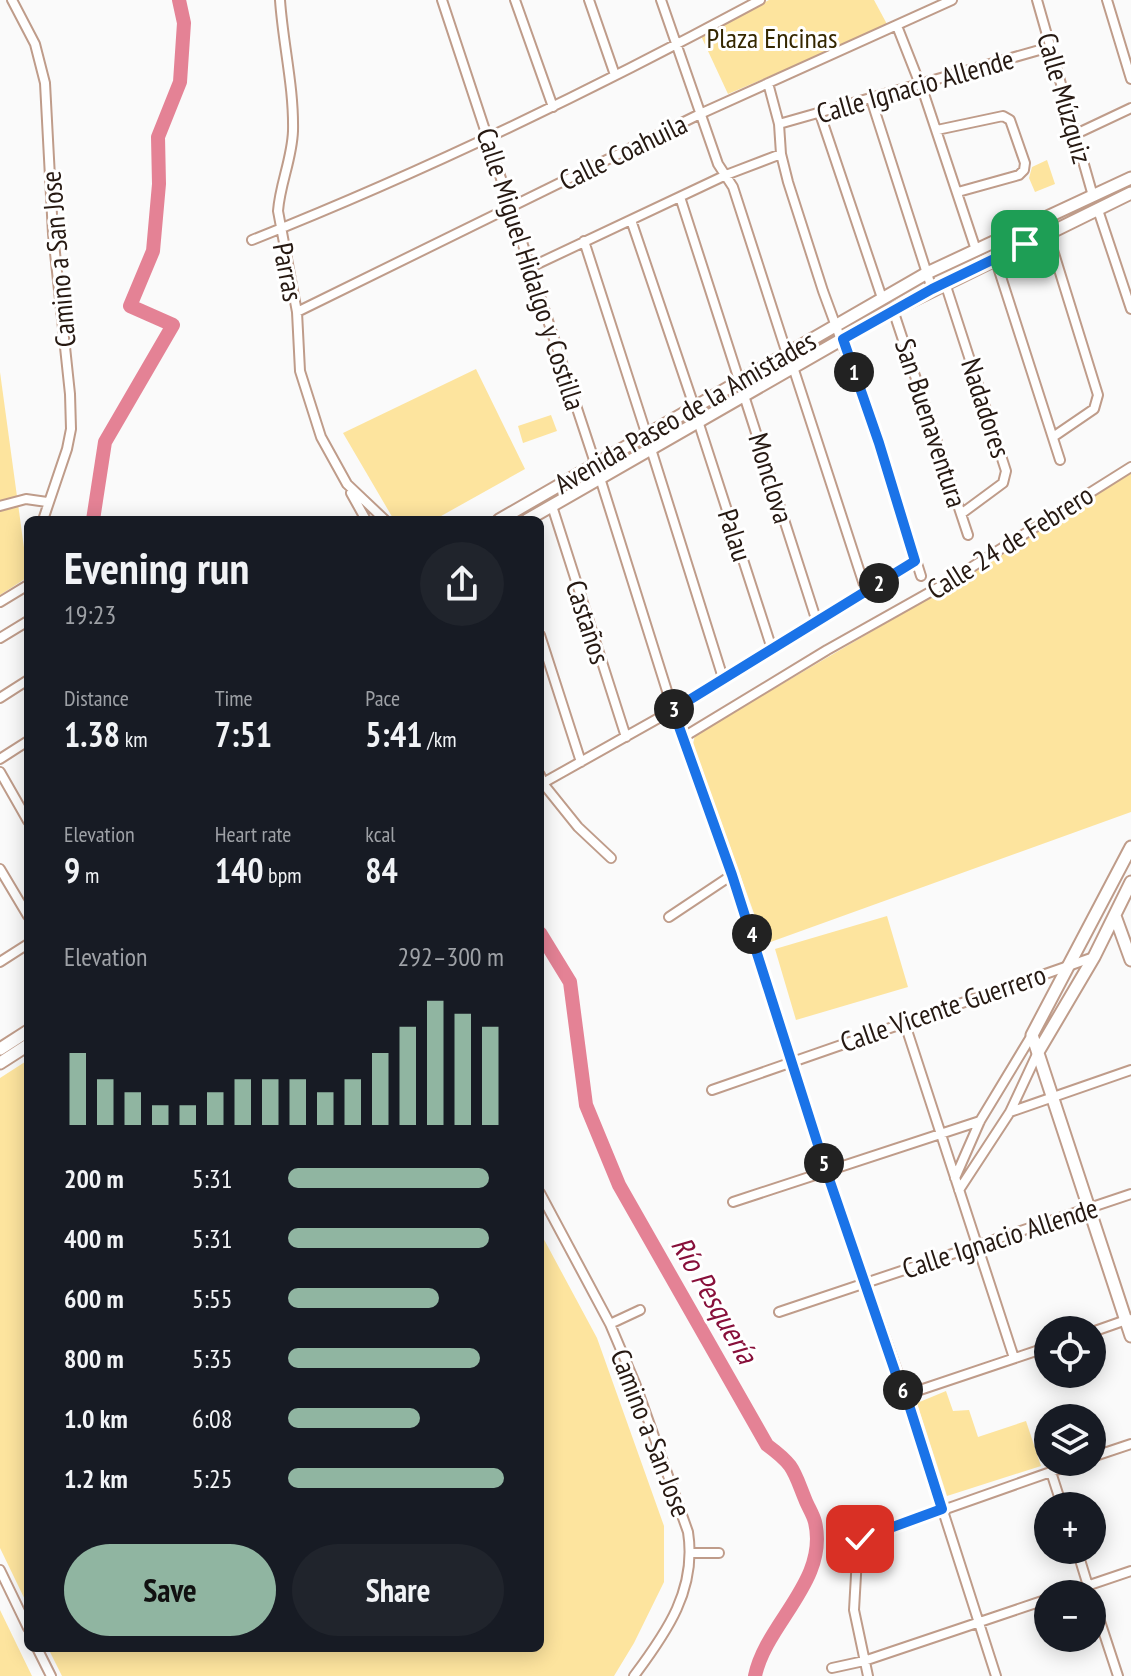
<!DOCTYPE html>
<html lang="en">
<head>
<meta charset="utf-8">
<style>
	:root { --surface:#171b24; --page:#20242c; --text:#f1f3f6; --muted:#9ea1a6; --accent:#90b5a1 }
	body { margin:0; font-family:"PT Sans Narrow",sans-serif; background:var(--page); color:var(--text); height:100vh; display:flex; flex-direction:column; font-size:30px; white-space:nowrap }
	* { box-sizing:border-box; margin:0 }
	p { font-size:26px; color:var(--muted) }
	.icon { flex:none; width:44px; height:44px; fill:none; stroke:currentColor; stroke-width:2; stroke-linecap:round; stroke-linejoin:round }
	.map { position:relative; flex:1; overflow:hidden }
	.side { position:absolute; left:24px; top:516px; width:520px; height:1136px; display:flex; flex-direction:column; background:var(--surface); border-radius:12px; box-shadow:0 4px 20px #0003 }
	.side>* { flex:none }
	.fabs { position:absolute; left:1034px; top:1316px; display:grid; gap:16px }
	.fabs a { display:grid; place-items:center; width:72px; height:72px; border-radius:50%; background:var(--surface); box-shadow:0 4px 20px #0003; font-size:40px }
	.pin { position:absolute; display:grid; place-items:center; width:68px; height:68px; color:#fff; margin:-34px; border-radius:16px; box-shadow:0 4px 12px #0006 }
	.km { position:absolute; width:40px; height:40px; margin:-20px; border-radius:50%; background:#222; color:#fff; font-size:22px; line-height:40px; text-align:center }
	.round { display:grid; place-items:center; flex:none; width:84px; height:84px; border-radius:42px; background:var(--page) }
	.overview { display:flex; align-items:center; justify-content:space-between; height:136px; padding:0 40px }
	h1 { font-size:44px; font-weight:800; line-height:60px }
	.stats { display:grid; grid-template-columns:repeat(3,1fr); gap:12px; height:136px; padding:8px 40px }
	.stats div { display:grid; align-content:center }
	.stats b { font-size:34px; font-weight:800 }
	.stats small { font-size:22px; font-weight:400 }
	.stats p { font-size:22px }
	.chart { height:224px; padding:16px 40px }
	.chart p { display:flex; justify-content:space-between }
	.chart svg { width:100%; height:144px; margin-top:8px; stroke:var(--accent); stroke-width:6 }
	.action { display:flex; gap:16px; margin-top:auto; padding:16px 40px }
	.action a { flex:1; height:92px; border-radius:48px; background:var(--accent); color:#111; font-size:32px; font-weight:800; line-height:92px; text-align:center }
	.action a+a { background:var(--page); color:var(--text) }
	ul { padding:0 40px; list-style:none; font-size:26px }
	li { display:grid; grid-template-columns:128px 96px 1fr; align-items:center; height:60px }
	li i { height:20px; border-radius:10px; background:var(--accent) }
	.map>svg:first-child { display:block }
	.green { fill:#fde49e }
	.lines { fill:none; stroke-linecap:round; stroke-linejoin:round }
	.river { stroke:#e48295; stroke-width:14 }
	.street-casing { stroke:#bf9c8a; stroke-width:12 }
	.secondary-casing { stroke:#bf9c8a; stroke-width:15 }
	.street { stroke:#fff; stroke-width:8 }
	.secondary { stroke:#fff; stroke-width:11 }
	.route-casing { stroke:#fff; stroke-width:16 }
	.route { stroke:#1a73e8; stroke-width:10 }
	.labels { text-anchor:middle; stroke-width:6; stroke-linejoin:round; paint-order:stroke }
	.park-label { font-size:28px; fill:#352700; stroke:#fff }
	.street-label { font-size:28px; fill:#261912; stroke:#fff }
	.water-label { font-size:30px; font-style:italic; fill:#870f3a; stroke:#fff }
</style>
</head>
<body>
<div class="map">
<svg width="1131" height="1676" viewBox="0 0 1131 1676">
	<rect width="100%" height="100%" fill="#fafafa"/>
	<path class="green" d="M769 0H874L888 26 728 94 701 36Z
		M1047 160 1055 184 1035 192 1029 178 1032 167Z
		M476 369 525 469 434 520H394L343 433Z
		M0 372 28 577 0 595Z
		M551 415 557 431 523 443 518 426Z
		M1131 472V812L765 944 693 744 695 735 944 589 1028 533Z
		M887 916 908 987 796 1020 775 949Z
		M28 1060V1606L0 1548V1078Z
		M540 1232 597 1338 664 1526V1582L634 1643 614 1676H62L48 1648H540Z
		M946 1391 953 1411 969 1410 978 1437 1026 1421 1041 1466 947 1496 917 1403Z
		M0 1610 32 1676H0Z"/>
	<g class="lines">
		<path class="river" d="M93 520 105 442 173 325 130 306 153 251 159 184 158 137 180 82 184 23 179 0
			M540 933 570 982 586 1105 619 1185 767 1445C794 1465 793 1469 805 1499 808 1507 813 1514 815 1522 829 1581 766 1623 755 1676"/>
		<g class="street-casing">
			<path id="street" d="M12 0 35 44 45 83 53 234 70 394 71 429 67 449 43 520
				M280 0C283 44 294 87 293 131 292 159 280 184 278 211L297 312 300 371 321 437 347 484 385 520
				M442 0 600 478 673 710 732 875 826 1170 909 1405 996 1676
				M515 0 553 107
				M589 0 615 75
				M661 0 718 164 733 187 787 354
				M1037 0 1093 196
				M1107 0 1131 79
				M897 26 925 97 976 250
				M768 83 779 124 781 154 788 182 823 291 879 443 921 576
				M871 99 932 289
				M820 114 882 298
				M779 124 1050 47
				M937 130 1003 116 1010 120 1025 163 1024 170 1019 175 958 192
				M1076 134 1131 108
				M680 197 817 622
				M1098 210 1131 309
				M631 220 694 406
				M1048 234 1098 395 1094 409 1053 437
				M252 240C426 171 595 89 760 0
				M584 241 646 433
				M995 258 1060 460
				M531 267 726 175 781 154
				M945 283 1006 471 1003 483 961 514
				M893 310 968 535
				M297 312 700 114 952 0
				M793 367 866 591
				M698 421 772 649
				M651 449 723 678
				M351 493 366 520
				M0 506 26 499 47 502
				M552 506 626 737
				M0 602 28 585
				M540 635 581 762
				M0 638 28 621
				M0 698 28 680
				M682 738 827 650 948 582 1131 467
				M0 759 28 741
				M0 772 28 821
				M540 775 543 783 673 710 915 561
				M541 781 578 827 611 858
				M0 869 28 916
				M669 917 732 875
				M0 962 28 944
				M904 1021 1014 1358
				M712 1090 1094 957
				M1010 1112 1131 1070
				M955 1178 980 1121 1032 1035
				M959 1190 1010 1112 1038 1052
				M540 1193 610 1324 635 1383 688 1532C697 1589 667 1632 634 1676
				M733 1202 980 1121
				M779 1312 1131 1194
				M610 1324 640 1310
				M1092 1332 1129 1319
				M905 1395 1048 1347
				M1092 1457 1131 1444
				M1051 1472 1062 1506
				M1077 1550 1089 1589
				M692 1553H719
				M0 1570 28 1628
				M1063 1594 1131 1571
				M1092 1597 1118 1676
				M37 1648 51 1676
				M832 1668 864 1661 1048 1599
				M868 1676 854 1610 858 1540 1079 1462"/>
		</g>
		<g class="secondary-casing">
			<path id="secondary" d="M499 520 927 273 1131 178
				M527 520 893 310 1131 193
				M1131 847 1032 1035 1131 1336
				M1115 916 1131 960
				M0 1049 28 1031
				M1038 1052 1094 957 1131 882
				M0 1063 28 1045"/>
		</g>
		<use href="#street" class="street"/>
		<use href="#secondary" class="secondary"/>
	</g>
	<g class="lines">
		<g class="route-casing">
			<path id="route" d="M860 1539 942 1509 909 1405 899 1383 826 1170 732 875 673 710 915 561 879 443 843 339 932 289 1025 244"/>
		</g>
		<use href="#route" class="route"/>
	</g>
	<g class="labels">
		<g class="park-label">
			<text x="772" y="48">Plaza Encinas</text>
		</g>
		<g class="street-label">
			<text transform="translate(915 86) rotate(-16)" y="10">Calle Ignacio Allende</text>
			<text transform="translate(1065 98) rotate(74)" y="10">Calle Múzquiz</text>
			<text transform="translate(623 152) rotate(-26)" y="10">Calle Coahuila</text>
			<text transform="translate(58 259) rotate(-95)" y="10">Camino a San Jose</text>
			<text transform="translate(531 269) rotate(72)" y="10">Calle Miguel Hidalgo y Costilla</text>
			<text transform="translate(288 272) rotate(79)" y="10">Parras</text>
			<text transform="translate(986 408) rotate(72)" y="10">Nadadores</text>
			<text transform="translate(685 412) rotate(-30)" y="10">Avenida Paseo de la Amistades</text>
			<text transform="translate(931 423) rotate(72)" y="10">San Buenaventura</text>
			<text transform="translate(771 478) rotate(73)" y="10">Monclova</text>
			<text transform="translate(735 535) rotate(72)" y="10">Palau</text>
			<text transform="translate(1010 542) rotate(-32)" y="10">Calle 24 de Febrero</text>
			<text transform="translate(588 622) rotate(72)" y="10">Castaños</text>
			<text transform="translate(943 1008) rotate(-19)" y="10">Calle Vicente Guerrero</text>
			<text transform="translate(1000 1238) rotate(-18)" y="10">Calle Ignacio Allende</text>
			<text transform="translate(651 1433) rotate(69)" y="10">Camino a San Jose</text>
		</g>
		<g class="water-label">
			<text transform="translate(714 1300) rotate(60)" y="10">Río Pesquería</text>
		</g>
	</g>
</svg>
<div class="fabs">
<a><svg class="icon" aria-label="locate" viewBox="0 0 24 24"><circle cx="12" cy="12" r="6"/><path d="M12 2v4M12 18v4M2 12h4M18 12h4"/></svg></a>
<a><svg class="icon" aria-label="layers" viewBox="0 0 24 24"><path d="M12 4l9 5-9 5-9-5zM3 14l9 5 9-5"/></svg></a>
<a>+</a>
<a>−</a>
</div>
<div class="pin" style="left:1025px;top:244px;background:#1e9e55"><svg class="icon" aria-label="arrive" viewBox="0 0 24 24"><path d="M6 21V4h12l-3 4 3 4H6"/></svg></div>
<div class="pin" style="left:860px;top:1539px;background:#d93025"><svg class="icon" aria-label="check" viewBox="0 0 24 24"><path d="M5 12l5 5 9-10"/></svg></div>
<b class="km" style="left:854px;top:372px">1</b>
<b class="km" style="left:879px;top:583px">2</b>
<b class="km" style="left:674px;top:709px">3</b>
<b class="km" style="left:752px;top:934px">4</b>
<b class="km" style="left:824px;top:1163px">5</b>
<b class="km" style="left:903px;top:1390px">6</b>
<section class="side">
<div class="overview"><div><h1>Evening run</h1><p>19:23</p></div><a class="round"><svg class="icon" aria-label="share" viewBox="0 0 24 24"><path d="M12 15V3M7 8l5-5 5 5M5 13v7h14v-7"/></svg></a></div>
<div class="stats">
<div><p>Distance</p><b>1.38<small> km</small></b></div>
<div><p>Time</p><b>7:51</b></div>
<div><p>Pace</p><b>5:41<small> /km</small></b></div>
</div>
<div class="stats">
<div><p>Elevation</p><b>9<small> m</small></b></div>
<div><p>Heart rate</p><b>140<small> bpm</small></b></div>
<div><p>kcal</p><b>84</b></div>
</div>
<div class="chart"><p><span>Elevation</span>292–300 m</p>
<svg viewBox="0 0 160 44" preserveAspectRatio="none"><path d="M5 44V22M15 44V30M25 44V34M35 44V38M45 44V38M55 44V34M65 44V30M75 44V30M85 44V30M95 44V34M105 44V30M115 44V22M125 44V14M135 44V6M145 44V10M155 44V14"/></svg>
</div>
<ul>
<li><b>200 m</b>5:31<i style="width:93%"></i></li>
<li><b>400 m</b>5:31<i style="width:93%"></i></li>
<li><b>600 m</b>5:55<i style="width:70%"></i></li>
<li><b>800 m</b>5:35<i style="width:89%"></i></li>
<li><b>1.0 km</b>6:08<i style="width:61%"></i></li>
<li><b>1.2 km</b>5:25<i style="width:100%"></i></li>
</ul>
<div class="action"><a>Save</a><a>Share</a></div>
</section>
</div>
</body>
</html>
